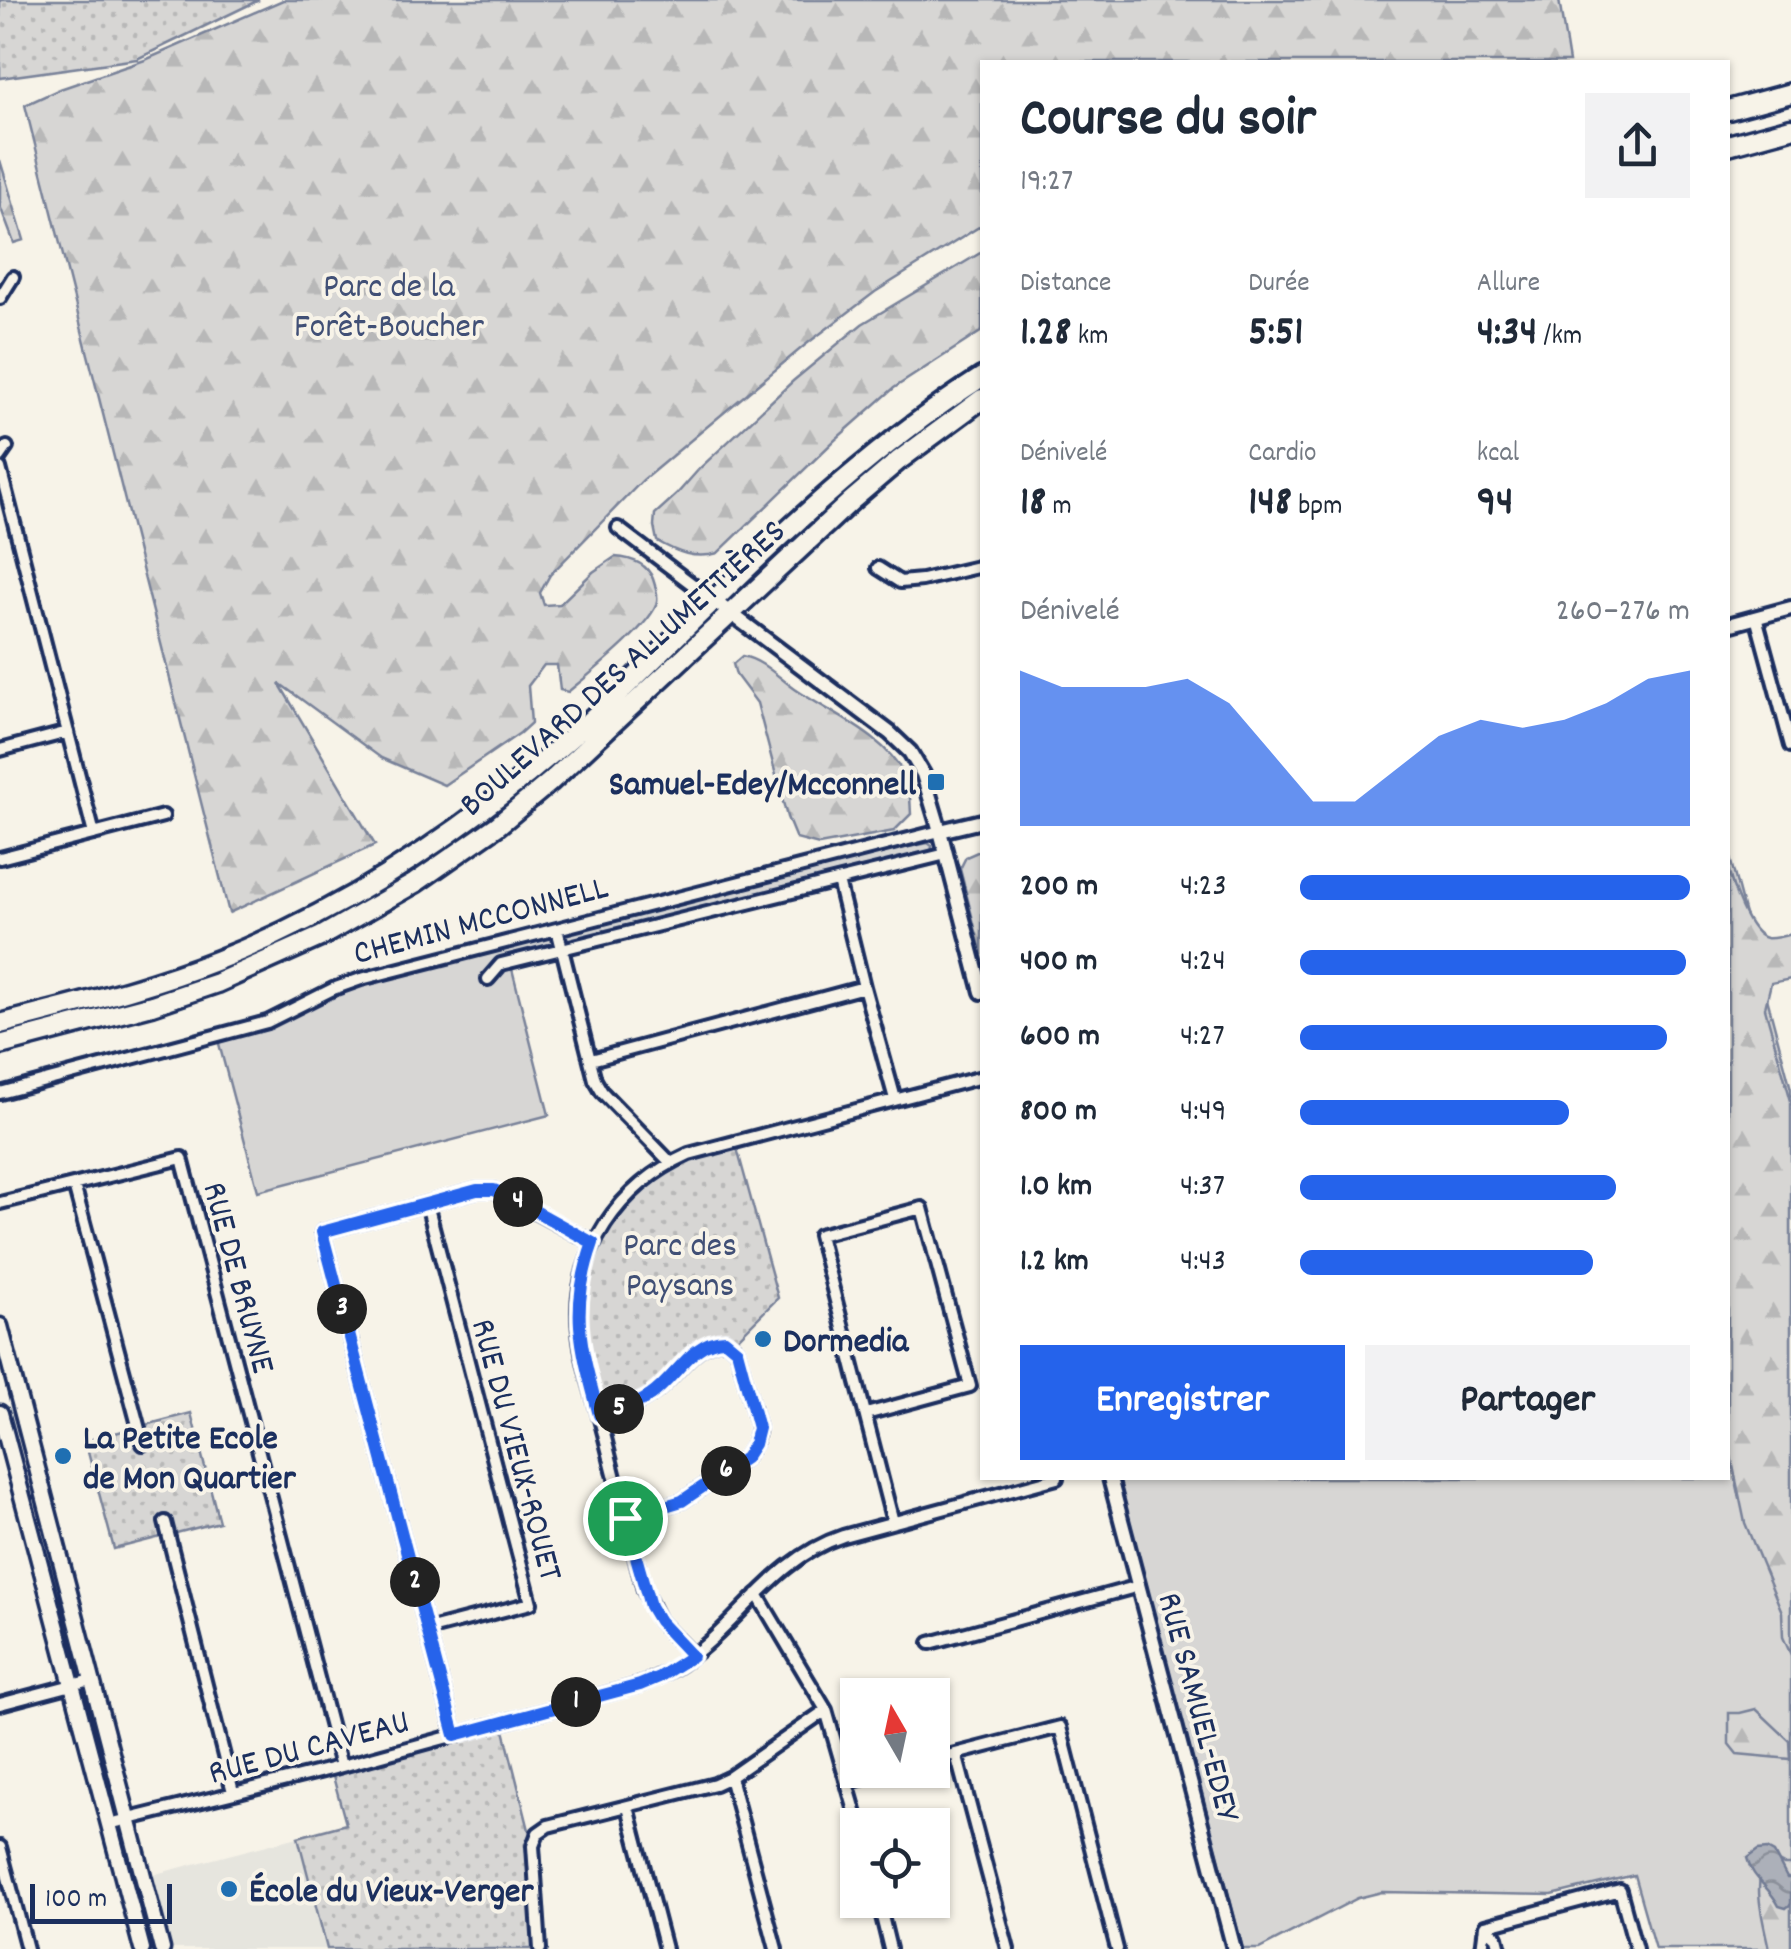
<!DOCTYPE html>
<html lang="fr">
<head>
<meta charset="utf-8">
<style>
	:root { --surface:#fff; --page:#f2f2f3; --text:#1f2937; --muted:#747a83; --accent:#2563eb }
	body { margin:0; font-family:Dekko,sans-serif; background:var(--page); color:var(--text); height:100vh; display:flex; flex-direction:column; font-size:38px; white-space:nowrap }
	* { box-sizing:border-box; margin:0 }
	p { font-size:32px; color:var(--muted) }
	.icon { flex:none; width:55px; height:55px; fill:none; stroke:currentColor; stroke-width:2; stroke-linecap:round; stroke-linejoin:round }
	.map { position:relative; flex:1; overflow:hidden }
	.details { position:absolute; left:980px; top:60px; width:750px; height:1420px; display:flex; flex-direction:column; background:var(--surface); border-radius:0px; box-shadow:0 2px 8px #0004 }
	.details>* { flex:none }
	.needle { width:65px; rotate:351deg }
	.controls { position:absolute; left:840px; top:1678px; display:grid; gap:20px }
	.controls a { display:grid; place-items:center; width:110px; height:110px; border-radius:0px; background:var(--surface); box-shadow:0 2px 8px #0004; font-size:50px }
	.scale { position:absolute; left:30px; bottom:25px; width:142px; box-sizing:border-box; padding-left:10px; border:5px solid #1b2f5e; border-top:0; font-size:28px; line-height:35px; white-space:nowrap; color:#1b2f5e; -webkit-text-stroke:8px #f7f3e8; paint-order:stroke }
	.pin { position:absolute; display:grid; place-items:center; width:85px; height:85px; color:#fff; margin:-42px; border:5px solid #fff; border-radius:50%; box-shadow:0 2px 10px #0007 }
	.km { position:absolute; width:50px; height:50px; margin:-25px; border-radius:50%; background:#222; color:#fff; font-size:28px; line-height:50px; text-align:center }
	.round { display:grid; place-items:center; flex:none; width:105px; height:105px; border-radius:0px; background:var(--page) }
	.head { display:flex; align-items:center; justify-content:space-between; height:170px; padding:0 40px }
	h1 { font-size:55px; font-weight:800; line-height:75px }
	.metrics { display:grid; grid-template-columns:repeat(3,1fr); gap:15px; height:170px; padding:10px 40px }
	.metrics div { display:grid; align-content:center }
	.metrics b { font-size:42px; font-weight:800 }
	.metrics small { font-size:28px; font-weight:400 }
	.metrics p { font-size:28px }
	.chart { height:280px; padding:20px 40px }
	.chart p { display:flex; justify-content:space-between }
	.chart svg { width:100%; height:180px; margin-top:10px; fill:var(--accent); opacity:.7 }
	.button { display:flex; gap:20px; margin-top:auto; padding:20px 40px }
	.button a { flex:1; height:115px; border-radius:0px; background:var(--accent); color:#fff; font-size:40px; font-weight:800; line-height:115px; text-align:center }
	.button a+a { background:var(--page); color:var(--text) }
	ul { padding:0 40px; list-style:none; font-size:32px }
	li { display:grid; grid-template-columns:160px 120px 1fr; align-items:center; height:75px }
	li i { height:25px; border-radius:12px; background:var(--accent) }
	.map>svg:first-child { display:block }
	.built { fill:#e6e5de }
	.grass { fill:#d7d6d4; stroke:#798299; stroke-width:2.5 }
	.forest { fill:url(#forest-firs); stroke:#798299; stroke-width:2.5 }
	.park { fill:url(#park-dots); stroke:#798299; stroke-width:2.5 }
	.water { fill:url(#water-waves); stroke:#727c95; stroke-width:2.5 }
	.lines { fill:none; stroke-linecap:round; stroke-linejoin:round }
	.minor-casing { stroke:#1b2f5e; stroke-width:18 }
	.tertiary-casing { stroke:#1b2f5e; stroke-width:20 }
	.secondary-casing { stroke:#1b2f5e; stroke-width:21 }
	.trunk-casing { stroke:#1b2f5e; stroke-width:25 }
	.minor { stroke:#f7f3e8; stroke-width:10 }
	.tertiary { stroke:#f7f3e8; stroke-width:12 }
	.secondary { stroke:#f7f3e8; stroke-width:14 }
	.trunk { stroke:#f7f3e8; stroke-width:18 }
	.route-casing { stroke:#fff; stroke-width:20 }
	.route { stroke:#2563eb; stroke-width:12 }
	.poi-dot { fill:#1f6fb2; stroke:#f7f3e8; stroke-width:4 }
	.labels { text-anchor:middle; stroke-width:8; stroke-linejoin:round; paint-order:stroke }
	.park-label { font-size:35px; fill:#415076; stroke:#f7f3e8 }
	.street-label { font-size:35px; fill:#1b2f5e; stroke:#f7f3e8 }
	.poi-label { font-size:35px; font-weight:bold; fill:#1b2f5e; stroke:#f7f3e8; text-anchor:start }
</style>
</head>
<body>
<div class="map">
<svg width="1791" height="1949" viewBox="0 0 1791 1949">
	<defs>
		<pattern id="forest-firs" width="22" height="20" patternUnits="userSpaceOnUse" patternTransform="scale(2.5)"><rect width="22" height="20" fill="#d7d6d4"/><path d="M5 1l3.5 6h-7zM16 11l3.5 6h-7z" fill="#b8b8b8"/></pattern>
		<pattern id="park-dots" width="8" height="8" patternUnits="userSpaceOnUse" patternTransform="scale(2.5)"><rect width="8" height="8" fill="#d7d6d4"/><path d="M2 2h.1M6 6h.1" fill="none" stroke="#b8b8b8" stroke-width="1.8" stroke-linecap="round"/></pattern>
		<pattern id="water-waves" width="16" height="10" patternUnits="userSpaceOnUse" patternTransform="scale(2.5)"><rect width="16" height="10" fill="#acb0b9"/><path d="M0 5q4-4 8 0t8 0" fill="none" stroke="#8b909a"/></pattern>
	</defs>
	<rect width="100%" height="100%" fill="#f7f3e8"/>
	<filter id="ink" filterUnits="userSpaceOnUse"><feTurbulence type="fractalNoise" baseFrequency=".01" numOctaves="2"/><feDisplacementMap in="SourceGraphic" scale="20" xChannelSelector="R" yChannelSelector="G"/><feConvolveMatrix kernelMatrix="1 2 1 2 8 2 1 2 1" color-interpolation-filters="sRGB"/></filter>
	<g filter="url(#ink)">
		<path class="built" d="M298 1837 327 1949H162L144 1877Z"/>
		<path class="grass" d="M928 843 932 846 931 854 510 961 549 1115 258 1191 217 1036 267 1022 333 989 735 883Z
			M1728 857 1730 858 1791 1089V1949H1655L1634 1875 1552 1895 1382 1892 1358 1898 1259 1949H1243L1118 1478H1728Z"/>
		<path class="forest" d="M283 0H1559L1569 62H982V225L875 292 804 346 643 480 550 575 540 593 544 605 560 604 593 572 615 557C630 558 647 563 653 579 655 585 658 597 657 602 653 624 587 676 568 692L560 690 557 665H544L528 686 531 723 520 733 444 785 381 758 279 683 375 845 229 913 25 105 60 89 145 60Z
			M0 160 24 240 14 243 0 206Z
			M982 252V331L894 388 835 440 718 553C695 560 676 552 657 541L654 526 655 514 676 495 700 468 793 381 862 324Z
			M742 656C763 660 778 677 795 689 831 714 885 735 905 776 911 786 910 802 911 814L894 831 819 845 796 839 787 817 757 703 736 675 733 664Z
			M982 850V955L960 869 966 857Z
			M1728 867C1731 884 1748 934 1766 938 1774 939 1784 936 1791 934V979L1771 983 1765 1008 1791 1101V1655L1783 1637 1782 1612 1745 1523 1728 1442Z
			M1756 1709 1790 1741 1791 1759 1737 1754 1729 1744V1713H1740Z
			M1767 1856 1784 1865H1791V1949H1769C1763 1919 1751 1884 1767 1856Z"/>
		<path class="park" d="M0 0H259L137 59 0 78Z
			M735 1141 778 1298 732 1344 714 1340 652 1395 599 1415 583 1358 580 1290 608 1219 673 1162Z
			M191 1413 219 1522 114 1549 85 1441Z
			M502 1722 533 1846 540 1949H327L298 1837 346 1824 331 1769Z"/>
		<path class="water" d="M1767 1849 1774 1853 1787 1878H1791V1904L1786 1908 1779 1906C1769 1886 1752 1879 1747 1858L1758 1850Z"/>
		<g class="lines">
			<g class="minor-casing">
				<path id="minor" d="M0 298 13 277
					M0 457 7 447
					M0 468 94 834
					M618 528 713 600
					M878 568 900 582 922 580 982 566
					M1756 617 1791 746
					M0 750 68 732
					M0 858 163 816
					M838 881 864 987 895 1099
					M557 929 595 1080 602 1092 671 1163
					M488 979 501 964 946 854
					M591 1060 864 987
					M0 1093 267 1022 333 989 361 979 940 831
					M74 1185 143 1444
					M0 1203 182 1158 341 1766
					M427 1204 531 1603 427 1630
					M866 1414 970 1386 922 1208 819 1235 893 1522
					M599 1415C616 1409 636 1406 651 1395 676 1379 692 1341 725 1340L737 1350 758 1428 754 1444 745 1458 682 1501 625 1518
					M165 1522 233 1792
					M757 1594 826 1710 859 1825
					M930 1643 1139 1586
					M692 1655 659 1621 644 1590C630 1538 617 1486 604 1434 595 1399 582 1365 579 1330 571 1252 620 1185 689 1154L982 1077
					M0 1704 91 1680
					M455 1735 322 1232 477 1190H494L593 1243
					M956 1754 1008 1949
					M932 1760 1060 1727 1117 1949
					M730 1777 776 1949
					M849 1782 896 1770
					M628 1807 665 1949
					M109 1824 331 1769 639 1685C654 1679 668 1673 681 1664 739 1625 773 1559 843 1536L1057 1478
					M0 1847 27 1949
					M878 1900 890 1949
					M1485 1926 1620 1890 1636 1949
					M1485 1926 1497 1937 1500 1949
					M540 1949 533 1846 538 1833 548 1826 715 1784 730 1777 826 1710
					M1482 1949 1485 1926"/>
			</g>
			<g class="tertiary-casing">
				<path id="tertiary" d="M713 600 890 733 910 752 923 774 940 831 982 992
					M1728 625 1791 608
					M940 831 982 821
					M1110 1478 1234 1949"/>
			</g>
			<g class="secondary-casing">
				<path id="secondary" d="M0 1326 162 1949
					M0 1413 142 1949"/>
			</g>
			<g class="trunk-casing">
				<path id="trunk" d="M1728 110 1791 93
					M1728 145 1791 128
					M0 1024C73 1005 147 988 218 960 355 906 476 823 585 725 628 686 668 644 710 604 795 521 882 441 982 377
					M0 1045 152 1005 217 983 320 937 415 883 497 826 550 782 851 501 898 461 982 399"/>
			</g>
			<use href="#minor" class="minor"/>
			<use href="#tertiary" class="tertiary"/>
			<use href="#secondary" class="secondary"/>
			<use href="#trunk" class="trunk"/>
		</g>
	</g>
	<g class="lines" filter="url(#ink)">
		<g class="route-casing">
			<path id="route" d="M477 1190H494L510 1197 593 1243C569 1310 581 1348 599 1415 616 1409 636 1406 651 1395 676 1378 692 1340 725 1340L737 1350 758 1428 754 1444 745 1458 682 1501 625 1518 650 1606 659 1621 692 1656 659 1677 640 1685 455 1735 322 1232Z"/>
		</g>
		<use href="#route" class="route"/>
	</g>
	<g class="poi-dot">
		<rect x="926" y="772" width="20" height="20" rx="5"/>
		<circle cx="763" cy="1339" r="10"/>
		<circle cx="63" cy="1456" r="10"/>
		<circle cx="229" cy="1889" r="10"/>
	</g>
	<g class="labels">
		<g class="park-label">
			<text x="389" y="296">Parc de la<tspan x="389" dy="40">Forêt-Boucher</tspan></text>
			<text x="680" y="1255">Parc des<tspan x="680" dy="40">Paysans</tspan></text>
		</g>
		<g class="street-label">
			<text transform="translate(621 666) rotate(-42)" y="12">BOULEVARD DES ALLUMETTIÈRES</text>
			<text transform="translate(480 918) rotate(-15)" y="12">CHEMIN MCCONNELL</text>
			<text transform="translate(241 1277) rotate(75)" y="12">RUE DE BRUYNE</text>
			<text transform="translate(519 1449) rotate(75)" y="12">RUE DU VIEUX-ROUET</text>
			<text transform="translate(1201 1706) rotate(75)" y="12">RUE SAMUEL-EDEY</text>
			<text transform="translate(308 1745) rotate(-15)" y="12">RUE DU CAVEAU</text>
		</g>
		<g class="poi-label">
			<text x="916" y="794" text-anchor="end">Samuel-Edey/Mcconnell</text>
			<text x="783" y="1351">Dormedia</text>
			<text x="83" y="1448">La Petite Ecole<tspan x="83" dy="40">de Mon Quartier</tspan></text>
			<text x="249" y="1901">École du Vieux-Verger</text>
		</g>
	</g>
</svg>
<div class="controls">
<a><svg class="needle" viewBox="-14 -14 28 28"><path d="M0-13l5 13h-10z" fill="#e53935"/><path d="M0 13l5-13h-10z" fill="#747a83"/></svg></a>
<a><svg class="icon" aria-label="locate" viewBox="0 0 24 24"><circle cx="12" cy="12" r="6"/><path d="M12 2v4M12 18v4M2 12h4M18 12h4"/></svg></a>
</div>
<div class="scale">100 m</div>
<div class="pin" style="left:625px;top:1518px;background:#1e9e55"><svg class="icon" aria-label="arrive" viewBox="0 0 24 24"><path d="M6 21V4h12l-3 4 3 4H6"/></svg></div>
<b class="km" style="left:576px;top:1702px">1</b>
<b class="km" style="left:415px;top:1582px">2</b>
<b class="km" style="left:342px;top:1309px">3</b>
<b class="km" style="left:518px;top:1202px">4</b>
<b class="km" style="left:619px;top:1409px">5</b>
<b class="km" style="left:726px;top:1471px">6</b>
<section class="details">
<div class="head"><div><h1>Course du soir</h1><p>19:27</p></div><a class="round"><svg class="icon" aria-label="share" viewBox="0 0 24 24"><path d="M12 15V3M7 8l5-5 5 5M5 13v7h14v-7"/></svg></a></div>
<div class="metrics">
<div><p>Distance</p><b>1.28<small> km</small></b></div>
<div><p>Durée</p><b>5:51</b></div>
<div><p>Allure</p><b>4:34<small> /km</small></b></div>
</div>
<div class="metrics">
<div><p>Dénivelé</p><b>18<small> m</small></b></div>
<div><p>Cardio</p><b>148<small> bpm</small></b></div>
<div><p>kcal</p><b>94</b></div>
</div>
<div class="chart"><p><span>Dénivelé</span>260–276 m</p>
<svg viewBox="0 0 160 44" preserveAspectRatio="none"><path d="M0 44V6L10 10L20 10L30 10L40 8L50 14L60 26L70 38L80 38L90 30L100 22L110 18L120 20L130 18L140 14L150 8L160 6V44z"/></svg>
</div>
<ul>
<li><b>200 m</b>4:23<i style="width:100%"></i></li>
<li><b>400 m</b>4:24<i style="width:99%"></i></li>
<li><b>600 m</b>4:27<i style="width:94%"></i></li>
<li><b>800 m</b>4:49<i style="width:69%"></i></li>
<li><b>1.0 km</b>4:37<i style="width:81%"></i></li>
<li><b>1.2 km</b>4:43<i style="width:75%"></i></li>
</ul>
<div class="button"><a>Enregistrer</a><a>Partager</a></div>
</section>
</div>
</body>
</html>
